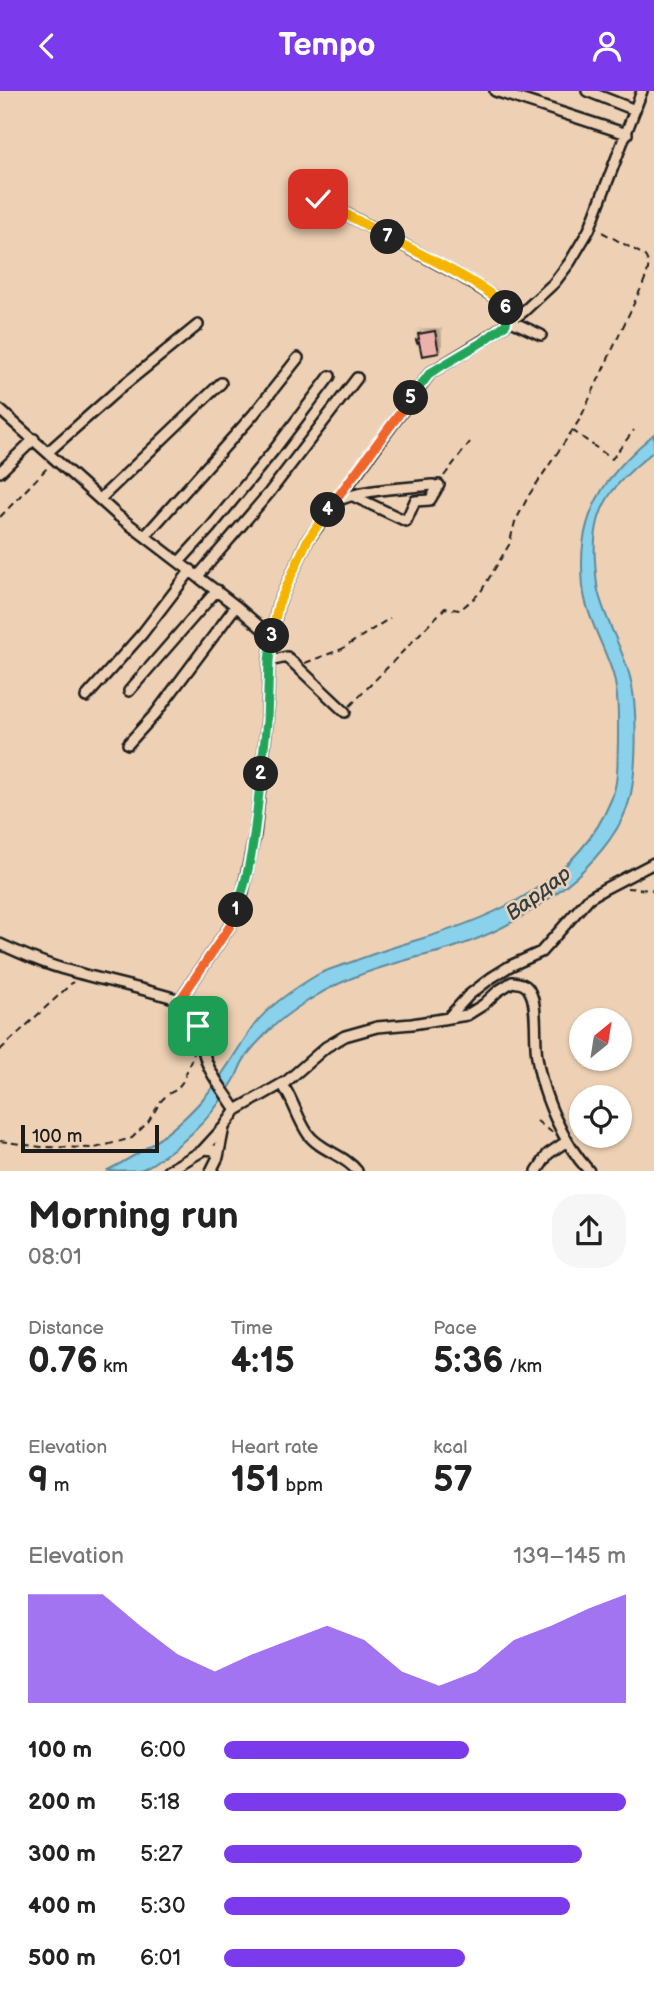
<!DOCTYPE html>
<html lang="en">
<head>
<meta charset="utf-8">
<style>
	:root { --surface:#fff; --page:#f6f6f6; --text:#222; --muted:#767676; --accent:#7c3aed }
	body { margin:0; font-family:"Balsamiq Sans",sans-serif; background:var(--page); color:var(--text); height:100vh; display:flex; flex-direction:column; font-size:26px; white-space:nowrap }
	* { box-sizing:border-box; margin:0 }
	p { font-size:23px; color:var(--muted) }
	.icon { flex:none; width:38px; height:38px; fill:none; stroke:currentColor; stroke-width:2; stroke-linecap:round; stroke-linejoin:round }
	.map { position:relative; height:1080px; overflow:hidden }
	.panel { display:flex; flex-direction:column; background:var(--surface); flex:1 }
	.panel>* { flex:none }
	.needle { width:46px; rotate:30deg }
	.tools { position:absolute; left:569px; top:917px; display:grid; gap:14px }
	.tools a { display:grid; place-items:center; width:63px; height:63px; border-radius:50%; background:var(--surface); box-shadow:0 2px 5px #0004; font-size:35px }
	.scale { position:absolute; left:21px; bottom:18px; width:138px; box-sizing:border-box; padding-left:7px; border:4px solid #1c1c1c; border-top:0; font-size:19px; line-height:24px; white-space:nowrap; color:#1c1c1c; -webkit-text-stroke:5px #eed1b4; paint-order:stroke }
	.pin { position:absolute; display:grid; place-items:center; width:60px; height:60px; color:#fff; margin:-30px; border-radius:14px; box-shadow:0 4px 10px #0006 }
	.km { position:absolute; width:35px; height:35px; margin:-18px; border-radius:50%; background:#222; color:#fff; font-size:19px; line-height:35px; text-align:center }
	.round { display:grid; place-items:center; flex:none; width:74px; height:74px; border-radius:28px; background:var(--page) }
	.overview { display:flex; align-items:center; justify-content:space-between; height:119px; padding:0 28px }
	h1 { font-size:38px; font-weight:700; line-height:52px }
	.metrics { display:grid; grid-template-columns:repeat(3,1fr); gap:10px; height:119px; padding:7px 28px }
	.metrics div { display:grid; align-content:center }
	.metrics b { font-size:35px; font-weight:700 }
	.metrics small { font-size:19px; font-weight:400 }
	.metrics p { font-size:19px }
	.chart { height:196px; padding:14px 28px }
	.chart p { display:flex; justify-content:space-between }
	.chart svg { width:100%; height:126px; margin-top:7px; fill:var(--accent); opacity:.7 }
	ul { padding:0 28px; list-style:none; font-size:23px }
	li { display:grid; grid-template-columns:112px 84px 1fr; align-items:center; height:52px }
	li i { height:18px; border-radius:9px; background:var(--accent) }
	header { display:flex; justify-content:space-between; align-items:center; height:91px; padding:0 28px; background:var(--accent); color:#fff; font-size:32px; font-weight:700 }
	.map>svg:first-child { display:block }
	.water { fill:#8ad1ec; stroke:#5e8999; stroke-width:2 }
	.building { fill:#edb1ac; stroke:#1c1c1c; stroke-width:2; filter:url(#shadow) }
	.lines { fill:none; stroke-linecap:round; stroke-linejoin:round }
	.street-casing { stroke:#1c1c1c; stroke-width:14 }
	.path { stroke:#1c1c1c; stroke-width:2; stroke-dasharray:7 5; stroke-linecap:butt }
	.street { stroke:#eed1b4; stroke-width:9 }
	.split-1-casing { stroke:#fff; stroke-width:14 }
	.split-2-casing { stroke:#fff; stroke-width:14 }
	.split-3-casing { stroke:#fff; stroke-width:14 }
	.split-4-casing { stroke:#fff; stroke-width:14 }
	.split-5-casing { stroke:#fff; stroke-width:14 }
	.split-6-casing { stroke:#fff; stroke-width:14 }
	.split-7-casing { stroke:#fff; stroke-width:14 }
	.split-8-casing { stroke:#fff; stroke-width:14 }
	.split-1 { stroke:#f0652b; stroke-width:9 }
	.split-2 { stroke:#22a559; stroke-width:9 }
	.split-3 { stroke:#22a559; stroke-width:9 }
	.split-4 { stroke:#f5b400; stroke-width:9 }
	.split-5 { stroke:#f0652b; stroke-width:9 }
	.split-6 { stroke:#22a559; stroke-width:9 }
	.split-7 { stroke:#f5b400; stroke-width:9 }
	.split-8 { stroke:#f5b400; stroke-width:9 }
	.labels { text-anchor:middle; stroke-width:5; stroke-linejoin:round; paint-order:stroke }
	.water-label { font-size:21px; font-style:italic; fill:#324046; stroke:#eed1b4 }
</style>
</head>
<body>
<header><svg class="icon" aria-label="back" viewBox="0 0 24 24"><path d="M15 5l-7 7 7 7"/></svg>Tempo<svg class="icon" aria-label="person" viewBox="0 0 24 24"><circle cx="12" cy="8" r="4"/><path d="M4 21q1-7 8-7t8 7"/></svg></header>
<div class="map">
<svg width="654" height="1080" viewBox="0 0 654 1080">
	<defs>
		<filter id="shadow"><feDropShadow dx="4.5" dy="-4.5" stdDeviation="3.5" flood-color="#0004"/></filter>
	</defs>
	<rect width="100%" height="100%" fill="#eed1b4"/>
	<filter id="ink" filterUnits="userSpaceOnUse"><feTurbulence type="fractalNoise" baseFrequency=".0143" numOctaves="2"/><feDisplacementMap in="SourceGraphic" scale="14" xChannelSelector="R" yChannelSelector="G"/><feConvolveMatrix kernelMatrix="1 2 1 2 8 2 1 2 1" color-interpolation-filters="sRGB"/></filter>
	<g filter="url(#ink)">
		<path class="water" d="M654 343V360C614 393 591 415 595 470 596 482 596 496 600 507 608 534 623 559 630 586 638 616 637 677 630 707 623 736 599 765 577 785 542 816 501 841 455 856 442 861 428 863 414 867 381 876 345 887 316 905 297 916 276 931 262 947 255 954 247 963 242 972 239 978 237 985 233 991 215 1021 194 1044 165 1064 157 1069 148 1078 138 1079 128 1080 117 1079 106 1080 144 1061 180 1036 207 1003 225 982 238 956 255 933 270 914 295 897 317 884 326 879 337 876 346 873 370 864 393 856 417 849 496 826 578 790 611 709 619 690 617 671 618 651 618 629 619 604 613 583 605 557 591 534 585 508 582 496 582 483 582 471 582 414 612 378 654 343Z"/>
		<path class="building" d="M435 240 439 262 422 265 419 251 417 252 416 249 419 248 418 243Z"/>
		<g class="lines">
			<g class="street-casing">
				<path id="street" d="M495 0 627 43
					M587 0 635 19
					M318 108 459 184 501 210 508 221 506 233
					M511 230 541 244
					M0 319 117 424 236 515 272 546
					M48 361 120 297 198 234
					M0 381 34 348
					M353 405 406 430 415 410 430 409 439 394
					M100 408 221 292
					M336 411C356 398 408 397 433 394
					M145 445 253 324 298 267
					M179 471 210 437 274 359 330 285
					M198 485 269 402 357 287
					M269 570 287 566 345 621
					M129 600 217 499
					M86 606 142 543 191 479
					M128 653 156 622 236 515
					M0 853C22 863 44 873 67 879 105 890 142 897 180 909
					M448 927 469 904 491 887 510 875 541 861 589 807 604 798 654 772
					M282 993C293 1008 297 1027 308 1043 319 1059 345 1064 357 1080
					M236 1019C227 1004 213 988 207 972 198 950 203 922 180 909L230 835 242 805 255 743 267 630 269 570 272 546 278 514 307 450 430 282 484 249 524 220 554 192 570 171 589 139 642 0
					M204 1058 214 1059 218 1066 211 1080
					M218 1066 224 1036
					M168 1080 202 1060 224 1036 236 1019 287 990 326 956 345 945 377 936 412 933 467 924 483 914 498 900 512 891C520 892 527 893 530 901 538 914 534 949 537 966 542 1004 563 1052 589 1080
					M537 1080 548 1063 567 1050"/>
			</g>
			<path class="path" d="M572 339 612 368 634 339
				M444 385 470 351
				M0 426 48 376
				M305 572 342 558 390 527
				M350 615 445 517 460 519 480 502 509 454 515 431 529 404 580 328 643 193C647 182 652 174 644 164L600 140
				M627 797 654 799
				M0 959 73 891
				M537 1030 553 1042
				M0 1050 41 1056 95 1057 132 1047 148 1031 161 1010 168 1003 176 999 183 990 194 962"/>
			<use href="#street" class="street"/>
		</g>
	</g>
	<g class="lines" filter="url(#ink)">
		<g class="split-1-casing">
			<path id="split-1" d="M198 935 192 920 180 909 230 835 236 819"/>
		</g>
		<g class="split-2-casing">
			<path id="split-2" d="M236 819C253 776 256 728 261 683"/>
		</g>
		<g class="split-3-casing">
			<path id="split-3" d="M261 683 267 630 269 570 272 545"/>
		</g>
		<g class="split-4-casing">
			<path id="split-4" d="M272 545 278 514 307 450 328 419"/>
		</g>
		<g class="split-5-casing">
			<path id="split-5" d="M328 419 411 307"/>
		</g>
		<g class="split-6-casing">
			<path id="split-6" d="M411 307 430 282 484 250 506 233 508 221 506 217"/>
		</g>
		<g class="split-7-casing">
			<path id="split-7" d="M388 146C413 159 492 197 506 217"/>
		</g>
		<g class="split-8-casing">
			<path id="split-8" d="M318 108 388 146"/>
		</g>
		<use href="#split-1" class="split-1"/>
		<use href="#split-2" class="split-2"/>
		<use href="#split-3" class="split-3"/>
		<use href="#split-4" class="split-4"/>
		<use href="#split-5" class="split-5"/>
		<use href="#split-6" class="split-6"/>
		<use href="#split-7" class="split-7"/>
		<use href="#split-8" class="split-8"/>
	</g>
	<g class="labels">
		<g class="water-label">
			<text transform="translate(538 802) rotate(-37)" y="7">Вардар</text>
		</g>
	</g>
</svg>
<div class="tools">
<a><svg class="needle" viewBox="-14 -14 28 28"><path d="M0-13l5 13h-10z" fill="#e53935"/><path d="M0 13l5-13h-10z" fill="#767676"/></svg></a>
<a><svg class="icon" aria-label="locate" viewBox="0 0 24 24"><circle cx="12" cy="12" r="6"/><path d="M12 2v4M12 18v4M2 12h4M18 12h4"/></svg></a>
</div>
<div class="scale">100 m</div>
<div class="pin" style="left:198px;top:935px;background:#1e9e55"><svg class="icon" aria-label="arrive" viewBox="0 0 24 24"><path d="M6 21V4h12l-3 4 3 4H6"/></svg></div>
<div class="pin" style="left:318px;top:108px;background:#d93025"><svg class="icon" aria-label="check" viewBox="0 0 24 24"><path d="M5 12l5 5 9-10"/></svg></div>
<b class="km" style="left:236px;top:819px">1</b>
<b class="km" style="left:261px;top:683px">2</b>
<b class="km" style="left:272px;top:545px">3</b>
<b class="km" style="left:328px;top:419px">4</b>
<b class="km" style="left:411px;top:307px">5</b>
<b class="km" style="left:506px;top:217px">6</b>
<b class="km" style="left:388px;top:146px">7</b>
</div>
<section class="panel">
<div class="overview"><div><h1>Morning run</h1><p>08:01</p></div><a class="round"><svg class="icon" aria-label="share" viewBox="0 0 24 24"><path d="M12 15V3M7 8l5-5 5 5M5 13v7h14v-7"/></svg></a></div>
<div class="metrics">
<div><p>Distance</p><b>0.76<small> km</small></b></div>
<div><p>Time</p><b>4:15</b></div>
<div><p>Pace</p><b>5:36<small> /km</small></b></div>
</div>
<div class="metrics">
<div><p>Elevation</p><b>9<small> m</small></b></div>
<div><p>Heart rate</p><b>151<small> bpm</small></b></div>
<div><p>kcal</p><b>57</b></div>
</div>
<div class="chart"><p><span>Elevation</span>139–145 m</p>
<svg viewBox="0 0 160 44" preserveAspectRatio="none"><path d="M0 44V6L10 6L20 6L30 17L40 27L50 33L60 27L70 22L80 17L90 22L100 33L110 38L120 33L130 22L140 17L150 11L160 6V44z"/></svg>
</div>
<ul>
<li><b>100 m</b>6:00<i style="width:61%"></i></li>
<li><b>200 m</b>5:18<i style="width:100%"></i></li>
<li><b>300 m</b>5:27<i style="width:89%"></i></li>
<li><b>400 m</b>5:30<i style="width:86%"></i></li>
<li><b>500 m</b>6:01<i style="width:60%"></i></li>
</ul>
</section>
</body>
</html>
